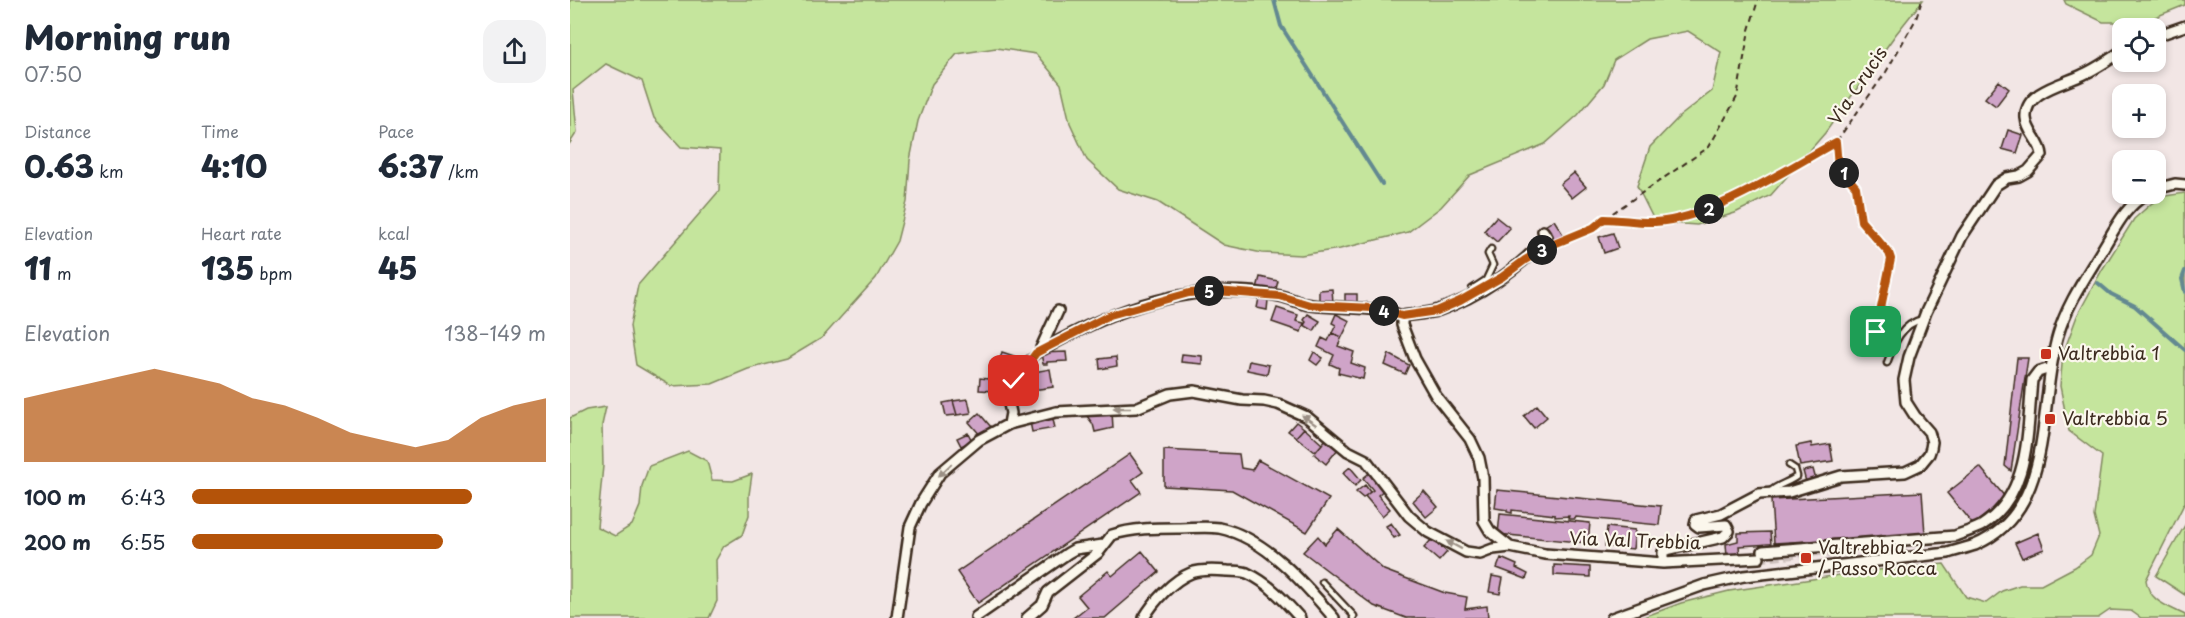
<!DOCTYPE html>
<html lang="en">
<head>
<meta charset="utf-8">
<style>
	:root { --surface:#fff; --page:#f2f2f3; --text:#1f2937; --muted:#747a83; --accent:#b45309 }
	body { margin:0; font-family:"Playpen Sans",sans-serif; background:var(--page); color:var(--text); height:100vh; display:flex; flex-direction:column; font-size:22px; white-space:nowrap }
	* { box-sizing:border-box; margin:0 }
	p { font-size:20px; color:var(--muted) }
	.icon { flex:none; width:33px; height:33px; fill:none; stroke:currentColor; stroke-width:2; stroke-linecap:round; stroke-linejoin:round }
	.map { position:relative; flex:1; overflow:hidden }
	.sheet { display:flex; flex-direction:column; background:var(--surface); width:570px }
	.sheet>* { flex:none }
	.tools { position:absolute; left:1542px; top:18px; display:grid; gap:12px }
	.tools a { display:grid; place-items:center; width:54px; height:54px; border-radius:12px; background:var(--surface); box-shadow:0 3px 9px #0003; font-size:30px }
	.pin { position:absolute; display:grid; place-items:center; width:51px; height:51px; color:#fff; margin:-26px; border-radius:12px; box-shadow:0 3px 9px #0006 }
	.km { position:absolute; width:30px; height:30px; margin:-15px; border-radius:50%; background:#222; color:#fff; font-size:16px; line-height:30px; text-align:center }
	.round { display:grid; place-items:center; flex:none; width:63px; height:63px; border-radius:18px; background:var(--page) }
	.summary { display:flex; align-items:center; justify-content:space-between; height:102px; padding:0 24px }
	h1 { font-size:33px; font-weight:800; line-height:45px }
	.figures { display:grid; grid-template-columns:repeat(3,1fr); gap:9px; height:102px; padding:6px 24px }
	.figures div { display:grid; align-content:center }
	.figures b { font-size:30px; font-weight:800 }
	.figures small { font-size:16px; font-weight:400 }
	.figures p { font-size:16px }
	.chart { height:168px; padding:12px 24px }
	.chart p { display:flex; justify-content:space-between }
	.chart svg { width:100%; height:108px; margin-top:6px; fill:var(--accent); opacity:.7 }
	ul { padding:0 24px; list-style:none; font-size:20px }
	li { display:grid; grid-template-columns:96px 72px 1fr; align-items:center; height:45px }
	li i { height:15px; border-radius:8px; background:var(--accent) }
	main { display:flex; flex:1; min-height:0 }
	.map>svg:first-child { display:block }
	.green { fill:#c5e59d; stroke:#80885e; stroke-width:1.5 }
	.lines { fill:none; stroke-linecap:round; stroke-linejoin:round }
	.stream { stroke:#638991; stroke-width:4 }
	.building { fill:#cfa4c8; stroke:#3b2a1e; stroke-width:1.5 }
	.minor-tunnel { stroke:#cdc0bd; stroke-width:9; stroke-dasharray:9 4.5; stroke-linecap:butt }
	.service-casing { stroke:#3b2a1e; stroke-width:9 }
	.pedestrian-casing { stroke:#3b2a1e; stroke-width:11 }
	.minor-casing { stroke:#3b2a1e; stroke-width:14 }
	.path { stroke:#3b2a1e; stroke-width:2; stroke-dasharray:6 4.5; stroke-linecap:butt }
	.service { stroke:#fbf7ec; stroke-width:4.5 }
	.pedestrian { stroke:#fbf7ec; stroke-width:7 }
	.minor { stroke:#fbf7ec; stroke-width:9 }
	.oneway { fill:#9b9085 }
	.route-casing { stroke:#fff; stroke-width:12 }
	.route { stroke:#b45309; stroke-width:8 }
	.poi-dot { fill:#c8321e; stroke:#fbf7ec; stroke-width:2 }
	.labels { text-anchor:middle; stroke-width:4.5; stroke-linejoin:round; paint-order:stroke }
	.street-label { font-size:18px; fill:#3b2a1e; stroke:#fbf7ec }
	.poi-label { font-size:18px; fill:#3b2a1e; stroke:#fbf7ec; text-anchor:start }
</style>
</head>
<body>
<main>
<section class="sheet">
<div class="summary"><div><h1>Morning run</h1><p>07:50</p></div><a class="round"><svg class="icon" aria-label="share" viewBox="0 0 24 24"><path d="M12 15V3M7 8l5-5 5 5M5 13v7h14v-7"/></svg></a></div>
<div class="figures">
<div><p>Distance</p><b>0.63<small> km</small></b></div>
<div><p>Time</p><b>4:10</b></div>
<div><p>Pace</p><b>6:37<small> /km</small></b></div>
</div>
<div class="figures">
<div><p>Elevation</p><b>11<small> m</small></b></div>
<div><p>Heart rate</p><b>135<small> bpm</small></b></div>
<div><p>kcal</p><b>45</b></div>
</div>
<div class="chart"><p><span>Elevation</span>138–149 m</p>
<svg viewBox="0 0 160 44" preserveAspectRatio="none"><path d="M0 44V18L10 15L20 12L30 9L40 6L50 9L60 12L70 18L80 21L90 26L100 32L110 35L120 38L130 35L140 26L150 21L160 18V44z"/></svg>
</div>
<ul>
<li><b>100 m</b>6:43<i style="width:79%"></i></li>
<li><b>200 m</b>6:55<i style="width:71%"></i></li>
</ul>
</section>
<div class="map">
<svg width="1615" height="618" viewBox="0 0 1615 618">
	<rect width="100%" height="100%" fill="#f2e6e5"/>
	<filter id="ink" filterUnits="userSpaceOnUse"><feTurbulence type="fractalNoise" baseFrequency=".0167" numOctaves="2"/><feDisplacementMap in="SourceGraphic" scale="12" xChannelSelector="R" yChannelSelector="G"/><feConvolveMatrix kernelMatrix="1 2 1 2 8 2 1 2 1" color-interpolation-filters="sRGB"/></filter>
	<g filter="url(#ink)">
		<path class="green" d="M0 0H1353L1326 34 1255 133 1201 195 1165 213 1127 225 1085 222 1067 186 1080 147 1109 117 1142 91 1151 52 1118 31 1077 39 1044 60 1034 84 1008 115 975 144 900 175 871 207 838 232 770 249 731 255 692 253 654 245 588 202 548 189 517 160 500 123 491 84 466 54 426 48 387 54 362 84 348 121 340 160 337 202 327 241 306 278 252 338 217 359 178 369 142 384 101 386 66 365 60 326 68 285 149 191 150 150 111 147 84 118 72 81 36 64 3 90 7 132 0 143Z
			M1494 0H1615V5L1573 22H1533L1496 4Z
			M1615 193V502L1576 580C1579 602 1598 606 1615 615V618H1571L1561 611 1540 610 1528 618H1071L1111 603 1159 591 1297 571 1374 564 1396 597 1416 603 1432 591 1450 585H1471L1505 567 1521 555 1529 536 1524 516 1532 456 1499 431 1490 386 1493 354 1507 316 1532 270 1564 219 1582 203 1595 196Z
			M36 407 32 425 33 466 27 527 45 536 62 525 70 506 72 486 79 466 118 451 137 461 142 480 163 481 182 474 179 495V515L172 535 154 546 146 560 147 601 139 618H0V418L16 410Z
			M1615 525V595L1586 576Z"/>
		<g class="lines">
			<path class="stream" d="M704 0 711 26 812 184
				M1615 271 1612 279 1615 292
				M1528 283 1541 294 1565 306 1615 350"/>
		</g>
		<path class="building" d="M1429 81 1439 89 1426 106 1415 98Z
			M1438 130 1453 135 1447 153 1432 149Z
			M1004 173 1016 187 1002 198 990 184Z
			M926 217 940 228 927 242 914 231Z
			M984 220 994 236 985 242 975 226Z
			M1043 233 1048 248 1034 253 1029 237Z
			M690 277 708 281 705 293 686 292Z
			M762 289 763 302 749 303V290Z
			M775 294H787V303H775Z
			M689 298 698 300 697 310 687 308Z
			M707 308 728 315 726 321 734 323 731 332 702 322Z
			M738 314 750 321 744 331 734 325 736 322 734 320Z
			M766 314 780 321 772 337 762 333 766 325 762 323Z
			M762 333 772 337 768 346 784 352 781 363 795 368 793 379 768 373 769 368 760 364 764 355 748 347 752 338 758 341Z
			M432 352 444 356 441 364 430 359Z
			M496 352 497 361 477 362V364H473L471 353Z
			M744 352 753 358 747 365 740 360Z
			M612 354 632 356V364L611 362Z
			M819 354 839 365 835 374 815 365Z
			M546 357 547 366 530 369 529 359Z
			M1447 358H1458L1441 471 1435 466Z
			M679 361 699 365 697 374 677 370Z
			M480 369 483 387 449 392 447 375Z
			M419 373 441 374 440 392 409 390 410 378 418 379Z
			M398 399 401 413 387 415 383 401Z
			M383 401 387 415 376 416 373 403Z
			M967 405 977 417 964 428 954 416Z
			M530 411 542 412 543 428 525 432 523 424 516 415Z
			M409 413 421 427 411 436 399 422Z
			M482 415 485 428 462 432 460 422Z
			M726 422 734 428 726 437 718 431Z
			M734 428 752 444 745 452 726 437Z
			M398 433 402 441 391 446 387 438Z
			M756 439 768 449 756 464 744 454Z
			M1241 443 1242 447 1260 444 1263 461 1230 466 1226 446Z
			M594 450 669 454 671 468 682 470 688 460 759 499 737 532 662 490 594 486Z
			M560 454 573 472 562 480 571 492 408 603 387 572Z
			M780 467 791 480 785 486 773 473Z
			M1410 467 1436 498 1403 525 1377 493Z
			M1243 469 1246 480 1236 482 1233 471Z
			M802 471 816 488 808 495 820 509 812 516 795 496 803 490 793 478Z
			M795 485 800 492 793 498 786 492Z
			M927 490 1091 506 1089 525 1006 517 1005 519H998L999 516 985 517V515L942 510V513L937 512V510L925 508Z
			M854 491 868 507 856 517 843 501Z
			M1352 492 1355 534 1204 543 1201 500Z
			M930 514 1020 523 1018 543 928 534Z
			M821 523 830 535 824 538 816 526Z
			M1037 527 1065 530 1063 549 1035 546Z
			M768 529 814 570 875 593 897 597 895 609 917 606 918 618H836L804 606 733 552 748 536 755 544Z
			M1200 532 1201 544 1169 546 1170 555 1157 556 1156 544 1168 541V533Z
			M1468 533 1474 549 1452 558 1445 543Z
			M862 539 877 552 869 561 854 548Z
			M572 551 589 572 535 618H503L517 607 508 596 538 571 542 576Z
			M931 558 947 565 946 568 958 574 956 579 927 568Z
			M984 565 1020 567V577L984 575Z
			M922 576 933 578 930 594 919 592Z"/>
		<g class="lines">
			<path class="minor-tunnel" d="M1189 558 1255 551 1260 552 1262 557"/>
			<g class="service-casing">
				<path id="service" d="M902 294V289L916 280 923 265 918 254 921 249
					M1317 363C1324 344 1331 324 1353 319
					M1200 492C1207 484 1219 483 1227 476L1225 469 1219 465
					M752 582 784 616 783 618"/>
			</g>
			<g class="pedestrian-casing">
				<path id="pedestrian" d="M439 404 445 370 474 349"/>
			</g>
			<g class="minor-casing">
				<path id="minor" d="M1586 36 1615 26
					M1586 189 1605 184 1615 185
					M488 311 471 348 474 349C547 307 624 280 710 296 721 298 730 304 741 305 772 309 802 305 832 316V325L845 359 866 396 900 439 909 458 913 478 914 521 920 531 940 547
					M832 316C844 314 857 314 869 310 908 297 950 268 977 237L973 231
					M439 424 441 413 439 404
					M1193 551 1385 536C1393 533 1403 530 1411 526 1461 495 1457 431 1462 380L1468 372 1480 368
					M1093 563V552L1096 550 1153 537 1159 531 1156 525 1129 527 1125 524 1126 520 1151 514 1189 494 1219 492 1271 476 1335 472 1350 465 1359 454 1361 448 1362 442 1359 432 1345 416 1336 402 1334 380 1339 357 1356 312 1392 236 1426 185 1437 178 1449 176 1458 171 1472 155C1471 141 1457 133 1456 118 1454 91 1494 84 1512 75 1526 69 1539 60 1552 51
					M406 617 498 553 505 549 533 545
					M327 618 340 527 351 503 370 473 409 440 439 424 486 412 566 408 600 394 624 391 672 400 694 401 708 404 737 417 778 451 796 460 839 516 858 532 896 552 910 554 923 549 940 547 975 554 1093 563 1189 558
					M457 618 472 605 478 592 528 553 542 535C562 528 586 528 607 528 620 528 636 526 649 528 695 537 735 584 764 618
					M574 618C583 602 603 580 621 573 631 569 647 570 658 571 664 571 671 571 677 573 699 583 714 600 730 618
					M1042 618 1134 585 1174 576 1378 553C1387 550 1396 548 1405 545 1487 510 1467 405 1488 335 1497 304 1516 277 1532 250 1545 229 1555 206 1577 194"/>
			</g>
			<path class="path" d="M1266 142 1268 166 1286 187 1291 221 1319 253 1318 273 1306 332 1313 350
				M1034 219 1139 147 1167 97 1179 30 1188 0
				M987 243 1023 228 1034 219 1085 222 1110 217 1147 206 1266 142 1316 72 1346 19 1352 0"/>
			<use href="#service" class="service"/>
			<use href="#pedestrian" class="pedestrian"/>
			<use href="#minor" class="minor"/>
		</g>
		<defs><path id="oneway-solid" d="M-6-.8H1V-3.2L6.5 0L1 3.2V.8H-6Z" transform="scale(1.5)"/></defs>
		<g class="oneway">
			<use href="#oneway-solid" transform="translate(552 408) rotate(180)"/>
			<use href="#oneway-solid" transform="translate(739 420) rotate(-145)"/>
			<use href="#oneway-solid" transform="translate(375 470) rotate(137)"/>
			<use href="#oneway-solid" transform="translate(884 545) rotate(-152)"/>
		</g>
	</g>
	<g class="lines" filter="url(#ink)">
		<g class="route-casing">
			<path id="route" d="M444 381V370L460 361 466 353 540 315 619 293 646 291 710 296 740 305 802 308 832 316 867 311 890 301 932 277 955 260 979 246 1023 228 1034 219C1051 219 1069 223 1085 222 1141 219 1217 169 1266 142L1268 166 1286 187 1291 221 1319 253 1321 259 1306 332"/>
		</g>
		<use href="#route" class="route"/>
	</g>
	<g class="poi-dot">
		<rect x="1470" y="348" width="12" height="12" rx="3"/>
		<rect x="1474" y="413" width="12" height="12" rx="3"/>
		<rect x="1230" y="552" width="12" height="12" rx="3"/>
	</g>
	<g class="labels">
		<g class="street-label">
			<text transform="translate(1288 86) rotate(-56)" y="6">Via Crucis</text>
			<text transform="translate(1065 541) rotate(2)" y="6">Via Val Trebbia</text>
		</g>
		<g class="poi-label">
			<text x="1488" y="360">Valtrebbia 1</text>
			<text x="1492" y="425">Valtrebbia 5</text>
			<text x="1248" y="554">Valtrebbia 2<tspan x="1248" dy="21">/ Passo Rocca</tspan></text>
		</g>
	</g>
</svg>
<div class="tools">
<a><svg class="icon" aria-label="locate" viewBox="0 0 24 24"><circle cx="12" cy="12" r="6"/><path d="M12 2v4M12 18v4M2 12h4M18 12h4"/></svg></a>
<a>+</a>
<a>−</a>
</div>
<div class="pin" style="left:1306px;top:332px;background:#1e9e55"><svg class="icon" aria-label="arrive" viewBox="0 0 24 24"><path d="M6 21V4h12l-3 4 3 4H6"/></svg></div>
<div class="pin" style="left:444px;top:381px;background:#d93025"><svg class="icon" aria-label="check" viewBox="0 0 24 24"><path d="M5 12l5 5 9-10"/></svg></div>
<b class="km" style="left:1274px;top:173px">1</b>
<b class="km" style="left:1139px;top:209px">2</b>
<b class="km" style="left:972px;top:250px">3</b>
<b class="km" style="left:814px;top:311px">4</b>
<b class="km" style="left:639px;top:291px">5</b>
</div>
</main>
</body>
</html>
